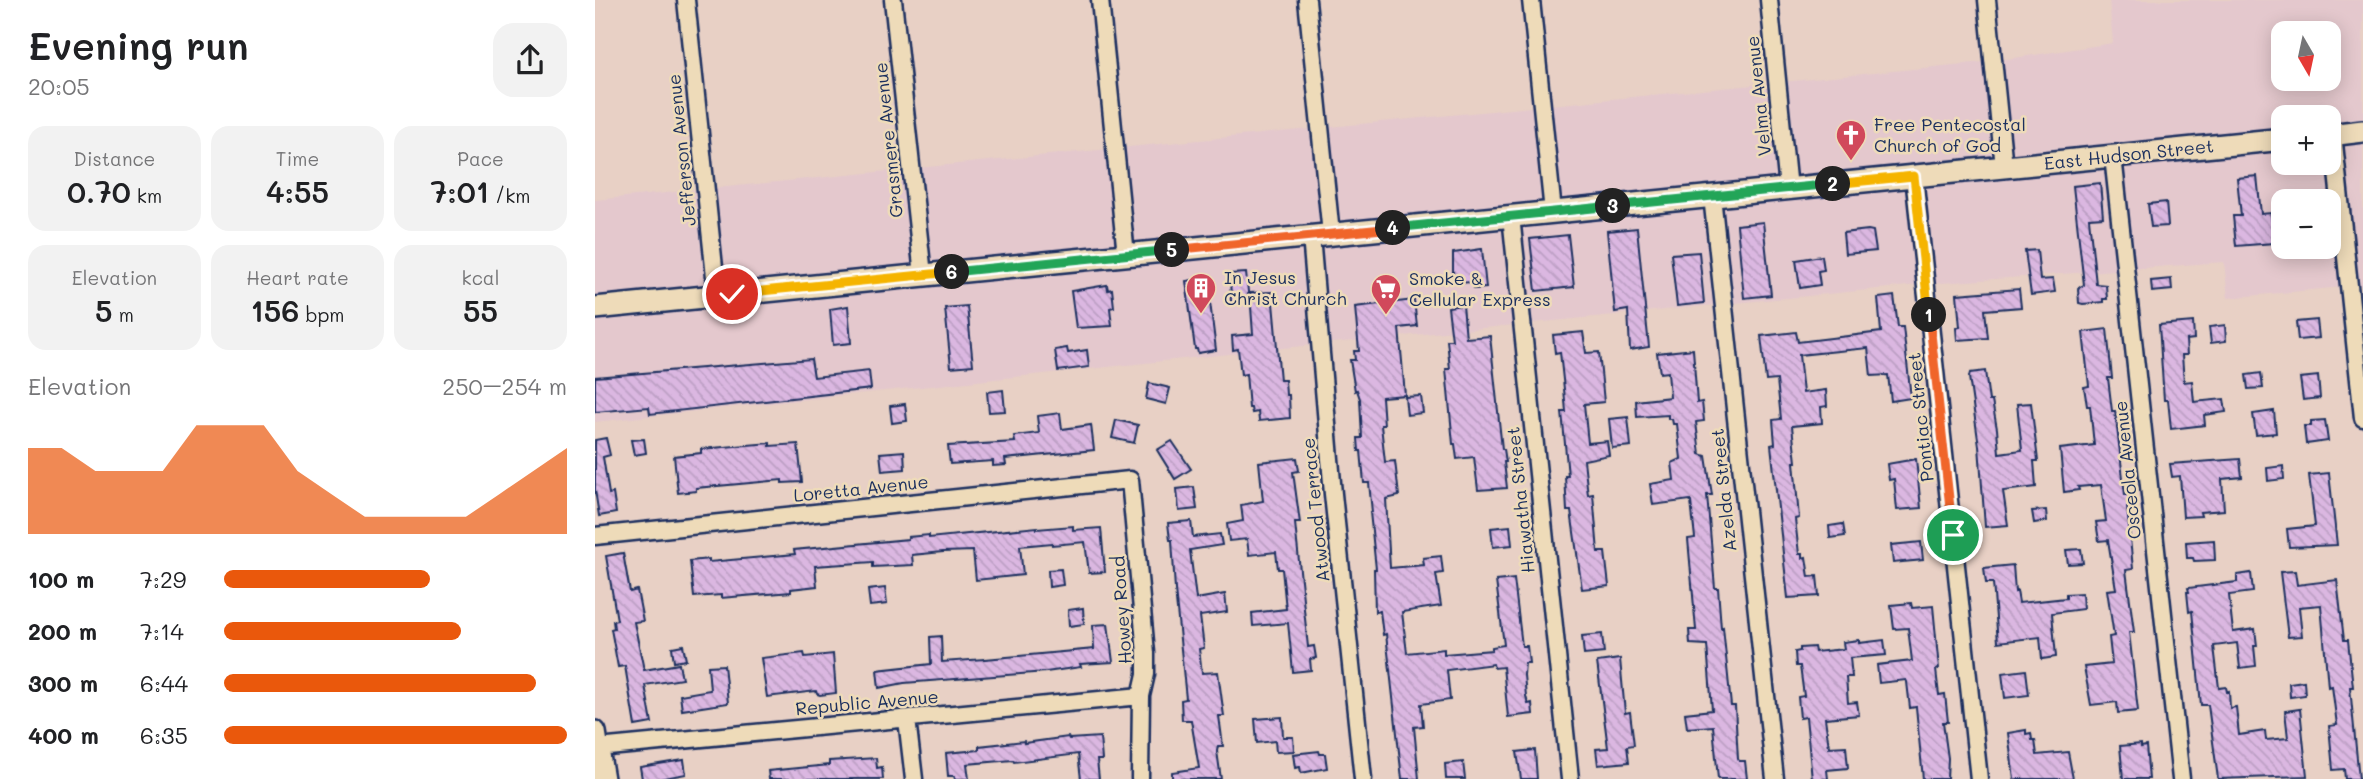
<!DOCTYPE html>
<html lang="en">
<head>
<meta charset="utf-8">
<style>
	:root { --surface:#fff; --page:#f2f2f2; --text:#202124; --muted:#757577; --accent:#ea580c }
	body { margin:0; font-family:Mali,sans-serif; background:var(--page); color:var(--text); height:100vh; display:flex; flex-direction:column; font-size:26px; white-space:nowrap }
	* { box-sizing:border-box; margin:0 }
	p { font-size:23px; color:var(--muted) }
	.icon { flex:none; width:38px; height:38px; fill:none; stroke:currentColor; stroke-width:2; stroke-linecap:round; stroke-linejoin:round }
	.map { position:relative; flex:1; overflow:hidden }
	.details { display:flex; flex-direction:column; background:var(--surface); width:595px }
	.details>* { flex:none }
	.needle { width:46px; rotate:171deg }
	.buttons { position:absolute; left:1676px; top:21px; display:grid; gap:14px }
	.buttons a { display:grid; place-items:center; width:70px; height:70px; border-radius:14px; background:var(--surface); box-shadow:0 4px 18px #0003; font-size:35px }
	.pin { position:absolute; display:grid; place-items:center; width:60px; height:60px; color:#fff; margin:-30px; border:4px solid #fff; border-radius:50%; box-shadow:0 2px 7px #0007 }
	.km { position:absolute; width:35px; height:35px; margin:-18px; border-radius:50%; background:#222; color:#fff; font-size:19px; line-height:35px; text-align:center }
	.round { display:grid; place-items:center; flex:none; width:74px; height:74px; border-radius:21px; background:var(--page) }
	.overview { display:flex; align-items:center; justify-content:space-between; height:119px; padding:0 28px }
	h1 { font-size:38px; font-weight:600; line-height:52px }
	.figures { display:grid; grid-template-columns:repeat(3,1fr); gap:10px; height:119px; padding:7px 28px }
	.figures div { display:grid; align-content:center; border-radius:18px; background:var(--page); text-align:center }
	.figures b { font-size:30px; font-weight:600 }
	.figures small { font-size:19px; font-weight:400 }
	.figures p { font-size:19px }
	.chart { height:196px; padding:14px 28px }
	.chart p { display:flex; justify-content:space-between }
	.chart svg { width:100%; height:126px; margin-top:7px; fill:var(--accent); opacity:.7 }
	ul { padding:0 28px; list-style:none; font-size:23px }
	li { display:grid; grid-template-columns:112px 84px 1fr; align-items:center; height:52px }
	li i { height:18px; border-radius:9px; background:var(--accent) }
	main { display:flex; flex:1; min-height:0 }
	.map>svg:first-child { display:block }
	.built { fill:#e4c8cd; fill-rule:evenodd }
	.building { fill:url(#building-back-hatch); stroke:#1b2f5e; stroke-width:2 }
	.lines { fill:none; stroke-linecap:round; stroke-linejoin:round }
	.street-casing { stroke:#1b2f5e; stroke-width:21 }
	.secondary-casing { stroke:#1b2f5e; stroke-width:26 }
	.street { stroke:#eedbb9; stroke-width:16 }
	.secondary { stroke:#eedbb9; stroke-width:21 }
	.split-1-casing { stroke:#fff; stroke-width:14 }
	.split-2-casing { stroke:#fff; stroke-width:14 }
	.split-3-casing { stroke:#fff; stroke-width:14 }
	.split-4-casing { stroke:#fff; stroke-width:14 }
	.split-5-casing { stroke:#fff; stroke-width:14 }
	.split-6-casing { stroke:#fff; stroke-width:14 }
	.split-7-casing { stroke:#fff; stroke-width:14 }
	.split-1 { stroke:#f0652b; stroke-width:9 }
	.split-2 { stroke:#f5b400; stroke-width:9 }
	.split-3 { stroke:#22a559; stroke-width:9 }
	.split-4 { stroke:#22a559; stroke-width:9 }
	.split-5 { stroke:#f0652b; stroke-width:9 }
	.split-6 { stroke:#22a559; stroke-width:9 }
	.split-7 { stroke:#f5b400; stroke-width:9 }
	.labels { text-anchor:middle; stroke-width:5; stroke-linejoin:round; paint-order:stroke }
	.street-label { font-size:18px; fill:#1b2f5e; stroke:#eedbb9 }
	.poi-label { font-size:18px; fill:#1b2f5e; stroke:#eedbb9; text-anchor:start }
</style>
</head>
<body>
<main>
<section class="details">
<div class="overview"><div><h1>Evening run</h1><p>20:05</p></div><a class="round"><svg class="icon" aria-label="share" viewBox="0 0 24 24"><path d="M12 15V3M7 8l5-5 5 5M5 13v7h14v-7"/></svg></a></div>
<div class="figures">
<div><p>Distance</p><b>0.70<small> km</small></b></div>
<div><p>Time</p><b>4:55</b></div>
<div><p>Pace</p><b>7:01<small> /km</small></b></div>
</div>
<div class="figures">
<div><p>Elevation</p><b>5<small> m</small></b></div>
<div><p>Heart rate</p><b>156<small> bpm</small></b></div>
<div><p>kcal</p><b>55</b></div>
</div>
<div class="chart"><p><span>Elevation</span>250–254 m</p>
<svg viewBox="0 0 160 44" preserveAspectRatio="none"><path d="M0 44V14L10 14L20 22L30 22L40 22L50 6L60 6L70 6L80 22L90 30L100 38L110 38L120 38L130 38L140 30L150 22L160 14V44z"/></svg>
</div>
<ul>
<li><b>100 m</b>7:29<i style="width:60%"></i></li>
<li><b>200 m</b>7:14<i style="width:69%"></i></li>
<li><b>300 m</b>6:44<i style="width:91%"></i></li>
<li><b>400 m</b>6:35<i style="width:100%"></i></li>
</ul>
</section>
<div class="map">
<svg width="1768" height="779" viewBox="0 0 1768 779">
	<defs>
		<pattern id="building-back-hatch" width="6" height="6" patternUnits="userSpaceOnUse" patternTransform="scale(1.75)"><rect width="6" height="6" fill="#dbb7e1"/><path d="M-1 5l2 2M0 0l6 6M5-1l2 2" fill="none" stroke="#bb9ec3"/></pattern>
	</defs>
	<rect width="100%" height="100%" fill="#e8d0c5"/>
	<filter id="ink" filterUnits="userSpaceOnUse"><feTurbulence type="fractalNoise" baseFrequency=".0143" numOctaves="2"/><feDisplacementMap in="SourceGraphic" scale="14" xChannelSelector="R" yChannelSelector="G"/><feConvolveMatrix kernelMatrix="1 2 1 2 8 2 1 2 1" color-interpolation-filters="sRGB"/></filter>
	<g filter="url(#ink)">
		<path class="built" d="M1514 0H1768V285L1633 298 1629 262 1333 284 717 345 0 422V200L1399 61 1518 43ZM1689 33H1734V79H1689ZM1689 117H1734V163H1689ZM1689 201H1734V247H1689Z"/>
		<path class="building" d="M1662 176 1666 214 1676 213 1679 243 1641 246 1638 216H1646L1642 178Z
			M1505 183 1508 217 1494 218 1501 284 1511 285 1512 299H1508V302L1488 304 1484 303 1483 288 1489 285 1478 186Z
			M1571 202 1573 226 1556 227 1553 204Z
			M1168 222 1176 295 1149 298 1142 225Z
			M1042 228 1054 347 1035 350 1033 310 1020 312 1012 231Z
			M1273 230 1278 231 1281 251 1250 254 1248 233Z
			M973 235 979 287 941 291 935 239Z
			M887 249 891 288 879 289 878 282 862 283V277H858V253Z
			M1442 250 1445 280 1458 279 1460 292 1436 295 1430 251Z
			M1104 252 1109 303 1082 306 1076 254Z
			M1227 256 1229 270 1223 271 1225 285 1205 288 1201 260Z
			M651 273 654 301 636 303 635 274Z
			M612 278 621 350 603 353 602 349H600L591 281Z
			M1576 279 1577 290 1557 292 1556 281Z
			M512 285 513 290 517 289 519 307 515 308 517 326 481 328 476 291Z
			M1424 289 1426 307 1390 310 1393 338 1362 340 1361 328 1365 327 1362 294Z
			M677 292 685 380H690L691 395H694L695 418 664 421 663 412 657 413 656 408H654L651 374 646 375 643 349 638 350 637 336 658 334 655 293Z
			M1299 296 1303 327H1308L1316 398 1296 401 1293 375 1276 376 1273 348 1204 355 1208 393 1231 390 1232 406 1226 407 1227 423 1197 426 1201 462H1199L1204 518 1200 519 1204 554H1207V558L1211 557 1214 577 1222 576 1224 596 1193 598 1176 445 1180 444 1178 420 1186 419 1182 380 1171 381 1166 336 1201 332 1203 342 1286 332 1283 298Z
			M819 300 822 326 804 328 810 395 787 397 789 425H786L790 462 800 461 804 496 791 499 795 568 829 565 828 558 846 556 848 573 841 574 846 606 807 612 812 653 849 649V654L897 650V647L909 645 901 581 919 579 927 646H932L934 663H930L929 675 931 696 933 704 937 703 938 714 913 717 908 667 899 668 898 664 852 670 855 700 826 704 828 726 819 727 824 779H807L791 634 788 635 785 611 780 612 779 569H781L775 512H777L774 483H769L766 451H764L763 438H767L765 399 762 390 760 391 755 360H760L759 351H764L760 307Z
			M868 305 871 338 895 336 907 449H909L911 462H909L912 488 883 490 879 457 862 459 860 444H858L851 369H855L852 340H857L853 307Z
			M253 306 256 343 238 345 235 309Z
			M372 306 378 365 356 367 350 308Z
			M1722 320 1724 338 1703 340 1701 322Z
			M1598 322 1599 339 1591 340 1592 355H1587L1589 382 1597 381 1599 402 1629 399 1631 412 1609 415 1610 425 1576 429 1573 400H1569L1564 325Z
			M1630 325 1631 341 1616 343 1614 327Z
			M1512 329 1517 378H1513L1517 411H1520L1530 495H1534L1535 506 1532 507 1538 569 1531 570 1539 632H1534L1543 711 1523 713 1522 702 1496 705 1489 667 1517 664 1514 637 1519 636 1512 590 1521 589 1513 540 1504 541 1501 522 1511 521 1506 485 1483 487 1484 490 1469 492 1465 449 1499 445 1495 406H1492L1489 387 1494 386 1488 332Z
			M988 332 991 353 1004 352 1009 402 989 404 993 443 1012 441 1014 455 989 460 993 495 998 494 1003 552H1010L1014 586 987 589 976 511H972L970 476H973L967 412H971L969 389 965 352 960 353 958 335Z
			M472 348 473 353 492 350 494 367 463 371 460 350Z
			M1098 349 1102 403 1107 402 1109 421 1101 422 1105 454 1111 456 1117 495H1112L1120 588H1123L1126 628 1128 627 1136 706H1140L1143 759 1144 761H1150L1152 779H1123L1118 726 1092 728 1090 713 1117 710 1112 645 1095 644 1094 630H1101L1093 539 1100 538 1096 502 1095 500 1058 505 1055 484 1079 480 1077 463 1086 459 1082 424H1078L1077 419H1073V415L1042 417 1041 401 1075 397 1073 372 1065 373 1062 353Z
			M216 359 219 377 274 371 276 389 55 414 54 407 0 412V377Z
			M1390 371 1394 401H1397L1402 429 1404 453 1427 450 1422 404 1436 403 1443 461H1439L1441 487 1408 491 1413 525 1390 527 1384 446 1374 377 1375 373Z
			M1666 373 1668 388 1653 389 1651 375Z
			M1723 376 1725 398 1708 400 1705 378Z
			M554 383 575 388 571 404 551 399Z
			M408 390 410 411 394 412 392 392Z
			M826 396 828 413 812 415 810 397Z
			M310 404 312 421 297 423 295 406Z
			M1679 411 1681 433 1661 435 1658 414Z
			M465 413 467 429 496 425 499 450 410 459 411 465 398 466V461L355 464 353 446 420 442 419 436 444 433 442 416Z
			M1033 417 1036 446 1017 448 1014 419Z
			M521 420 543 425 539 443 517 438Z
			M1730 420 1733 441 1711 444 1709 426H1716V421Z
			M11 438 15 455 8 457 14 494 18 493 21 513 4 516 0 490V440Z
			M49 439 51 453 39 455 36 440Z
			M577 441 596 469 580 479 562 450Z
			M175 443V446L203 444 207 482 187 483V480L101 488V491L83 493 79 456 106 453V449Z
			M309 451 310 469 287 471 285 453Z
			M702 458 704 471 698 472 705 523H700L713 647 719 646 721 658 715 659 716 670 698 672 693 623 658 626 657 613 691 609 687 569H683L681 552 654 555 652 539 634 541 632 524 648 521 646 505 668 501 664 462Z
			M1321 459 1326 508 1302 510 1299 479 1294 480 1292 464Z
			M1645 459 1647 477 1627 479 1629 510 1605 512 1606 516 1588 517 1585 476 1577 477 1575 464Z
			M1688 466 1689 479 1673 481 1672 468Z
			M1734 473 1742 545 1694 547 1692 529 1720 526 1714 475Z
			M599 487 602 509 584 511 582 489Z
			M1451 510 1452 521 1439 523 1437 511Z
			M596 521 598 537 625 534 627 545 595 550 601 599 630 594 632 612 605 616 609 648 604 649 607 673 623 672 629 716H624L628 746H623L622 751 626 779H577V772L604 768 596 720H587L586 700 591 699 580 590 577 540H575L573 523Z
			M1248 524 1250 536 1235 538 1234 526Z
			M478 526V530L506 528 510 572 494 573 490 542 457 545V543L425 546 428 575 381 580 378 551 348 552 317 555 318 565 278 567V562L220 566 222 586 196 589V592L126 598V595L99 597 95 561 114 559V562L200 554 199 550 313 539V537L334 535V538L442 527V529Z
			M915 526 917 545 898 547 896 528Z
			M1619 540 1620 560 1599 561 1598 558H1592L1591 542Z
			M1326 542 1328 560 1298 563 1296 545Z
			M1486 549 1488 563 1473 564 1471 550Z
			M28 553 35 592 42 590 48 621 39 622 49 670 84 664 87 679 50 685 57 723 40 726 30 666 23 667 16 629 19 628 18 621 22 620 11 556Z
			M1418 565 1420 592 1422 591 1424 603 1471 598V594L1487 593 1488 609 1457 613 1461 657 1447 659 1445 637 1403 642 1398 583H1391L1389 568Z
			M466 569 468 585 454 587 453 570Z
			M1700 571 1702 585 1742 580 1749 640H1753L1758 687H1755L1764 779H1750L1749 769 1738 770 1734 726 1742 725 1737 686 1733 687 1726 605 1704 607 1707 636 1693 637 1685 572Z
			M1656 573 1658 592 1634 595 1638 632 1660 629 1662 646H1659L1661 666 1645 668 1642 643 1619 646 1624 688 1631 687 1632 692 1634 691 1635 708 1641 707 1644 735 1670 731 1671 740 1693 738 1690 711 1705 709 1712 776 1623 779 1613 705H1606L1597 611 1594 612 1592 592H1594L1593 588 1642 582V575Z
			M290 588 292 604 275 606 273 590Z
			M1316 603 1317 608 1338 606 1344 669 1341 670 1344 695 1350 694 1353 722H1348L1353 758 1352 779H1328L1321 707 1315 708 1312 682 1311 680 1284 683 1282 665 1317 661 1313 628 1299 629 1296 605Z
			M488 608 489 624 474 626 473 610Z
			M513 624 518 662 485 664 486 667 451 672 309 683 284 688 282 670 336 664 335 637 346 636 347 662 390 659 499 649 498 625Z
			M1007 634 1009 653 989 655 987 636Z
			M1264 640V643L1289 640 1291 655 1255 658 1257 677H1251L1253 703 1262 702 1264 715 1230 718 1234 747 1251 746 1253 768 1232 770 1233 779H1217L1211 717 1205 718 1203 697 1209 696 1205 666H1201L1200 652 1205 651V648L1219 647 1220 652 1249 649 1248 642Z
			M88 645 91 660 79 662 77 647Z
			M209 653 210 657 238 654 241 693 225 695 222 694 221 691 172 697 166 658Z
			M1025 659 1030 713 1035 712 1039 745 1032 746 1034 762 1003 765 1001 749 1013 748 1002 662Z
			M129 665 133 703 87 710 85 695 115 690 113 666Z
			M1431 670 1434 695 1410 698 1407 673Z
			M1709 681 1710 695 1695 697 1694 683Z
			M687 717 688 737H698L699 751 681 752 680 741 662 743 660 719Z
			M1431 730V734L1436 733 1437 740H1440L1442 755 1473 752 1478 779H1419L1413 733Z
			M473 737 474 739 505 737 507 760H502L504 779H486L483 754 419 762 418 760 372 764 374 779H360L359 776H353L351 753 384 750V746L429 741V743Z
			M1546 744V747L1551 746 1554 779H1528L1525 746Z
			M940 750 942 779H926L922 752Z
			M724 751 725 754H730L732 768 706 773 705 767 700 768 698 754Z
			M281 758 282 768 287 767 288 779H174L173 771 234 765V761Z
			M89 760 91 774 64 779H47L45 767Z
			M868 762 870 779H851L850 764Z"/>
		<g class="lines">
			<g class="street-casing">
				<path id="street" d="M91 0 122 296
					M298 0 328 275
					M505 0 531 255
					M712 0 736 234
					M936 0 958 212
					M1174 0 1193 189
					M1392 0 1409 167
					M1738 134 1768 418
					M1518 156 1586 779
					M1319 176 1384 779
					M1117 196 1180 779
					M916 216 975 779
					M716 236 738 494 768 779
					M0 536 535 480 551 653V674L546 696 545 779
					M312 719 319 779
					M3 748 546 696"/>
			</g>
			<g class="secondary-casing">
				<path id="secondary" d="M1734 135 1768 131
					M0 308 1689 139
					M0 732 8 779"/>
			</g>
			<use href="#street" class="street"/>
			<use href="#secondary" class="secondary"/>
		</g>
	</g>
	<g class="lines" filter="url(#ink)">
		<g class="split-1-casing">
			<path id="split-1" d="M1334 315 1358 535"/>
		</g>
		<g class="split-2-casing">
			<path id="split-2" d="M1238 184 1319 176 1334 315"/>
		</g>
		<g class="split-3-casing">
			<path id="split-3" d="M1018 206 1238 184"/>
		</g>
		<g class="split-4-casing">
			<path id="split-4" d="M798 228 1018 206"/>
		</g>
		<g class="split-5-casing">
			<path id="split-5" d="M577 250 798 228"/>
		</g>
		<g class="split-6-casing">
			<path id="split-6" d="M357 272 577 250"/>
		</g>
		<g class="split-7-casing">
			<path id="split-7" d="M137 294 357 272"/>
		</g>
		<use href="#split-1" class="split-1"/>
		<use href="#split-2" class="split-2"/>
		<use href="#split-3" class="split-3"/>
		<use href="#split-4" class="split-4"/>
		<use href="#split-5" class="split-5"/>
		<use href="#split-6" class="split-6"/>
		<use href="#split-7" class="split-7"/>
	</g>
	<defs>
		<g id="church-pin" transform="scale(1.575)"><path d="M0 17L-7.5 6A9.5 9.5 0 1 1 7.5 6Z" fill="#d1495b" stroke="#eedbb9"/><path d="M-1.2-6h2.4v3.5h3.3v2.4h-3.3V6h-2.4V-.1h-3.3v-2.4h3.3Z" fill="#fff"/></g>
		<g id="building-pin" transform="scale(1.575)"><path d="M0 17L-7.5 6A9.5 9.5 0 1 1 7.5 6Z" fill="#d1495b" stroke="#eedbb9"/><path d="M-4-6H4V6H1V3H-1V6H-4ZM-2.5-4.3h1.7v1.8h-1.7ZM.8-4.3h1.7v1.8H.8ZM-2.5-1h1.7V.8h-1.7ZM.8-1h1.7V.8H.8Z" fill="#fff"/></g>
		<g id="supermarket-pin" transform="scale(1.575)"><path d="M0 17L-7.5 6A9.5 9.5 0 1 1 7.5 6Z" fill="#d1495b" stroke="#eedbb9"/><path d="M-6-5.5h2.5l.6 2H6L4.5 2H-2.5L-4.4-4H-6ZM-1.5 3.2a1.3 1.3 0 1 0 .1 0ZM3 3.2a1.3 1.3 0 1 0 .1 0Z" fill="#fff"/></g>
	</defs>
	<g fill-rule="evenodd">
		<use href="#church-pin" x="1256" y="135"/>
		<use href="#building-pin" x="606" y="288"/>
		<use href="#supermarket-pin" x="791" y="289"/>
	</g>
	<g class="labels">
		<g class="street-label">
			<text transform="translate(1164 96) rotate(-96)" y="6">Velma Avenue</text>
			<text transform="translate(294 140) rotate(-96)" y="6">Grasmere Avenue</text>
			<text transform="translate(87 150) rotate(-96)" y="6">Jefferson Avenue</text>
			<text transform="translate(1534 155) rotate(-6)" y="6">East Hudson Street</text>
			<text transform="translate(1326 417) rotate(-96)" y="6">Pontiac Street</text>
			<text transform="translate(1533 470) rotate(-96)" y="6">Osceola Avenue</text>
			<text transform="translate(266 489) rotate(-6)" y="6">Loretta Avenue</text>
			<text transform="translate(1129 490) rotate(-96)" y="6">Azelda Street</text>
			<text transform="translate(926 500) rotate(-96)" y="6">Hiawatha Street</text>
			<text transform="translate(721 510) rotate(-96)" y="6">Atwood Terrace</text>
			<text transform="translate(527 610) rotate(-94)" y="6">Howey Road</text>
			<text transform="translate(272 703) rotate(-5)" y="6">Republic Avenue</text>
		</g>
		<g class="poi-label">
			<text x="1279" y="131">Free Pentecostal<tspan x="1279" dy="21">Church of God</tspan></text>
			<text x="629" y="284">In Jesus<tspan x="629" dy="21">Christ Church</tspan></text>
			<text x="814" y="285">Smoke &amp;<tspan x="814" dy="21">Cellular Express</tspan></text>
		</g>
	</g>
</svg>
<div class="buttons">
<a><svg class="needle" viewBox="-14 -14 28 28"><path d="M0-13l5 13h-10z" fill="#e53935"/><path d="M0 13l5-13h-10z" fill="#757577"/></svg></a>
<a>+</a>
<a>−</a>
</div>
<div class="pin" style="left:1358px;top:535px;background:#1e9e55"><svg class="icon" aria-label="arrive" viewBox="0 0 24 24"><path d="M6 21V4h12l-3 4 3 4H6"/></svg></div>
<div class="pin" style="left:137px;top:294px;background:#d93025"><svg class="icon" aria-label="check" viewBox="0 0 24 24"><path d="M5 12l5 5 9-10"/></svg></div>
<b class="km" style="left:1334px;top:315px">1</b>
<b class="km" style="left:1238px;top:184px">2</b>
<b class="km" style="left:1018px;top:206px">3</b>
<b class="km" style="left:798px;top:228px">4</b>
<b class="km" style="left:577px;top:250px">5</b>
<b class="km" style="left:357px;top:272px">6</b>
</div>
</main>
</body>
</html>
